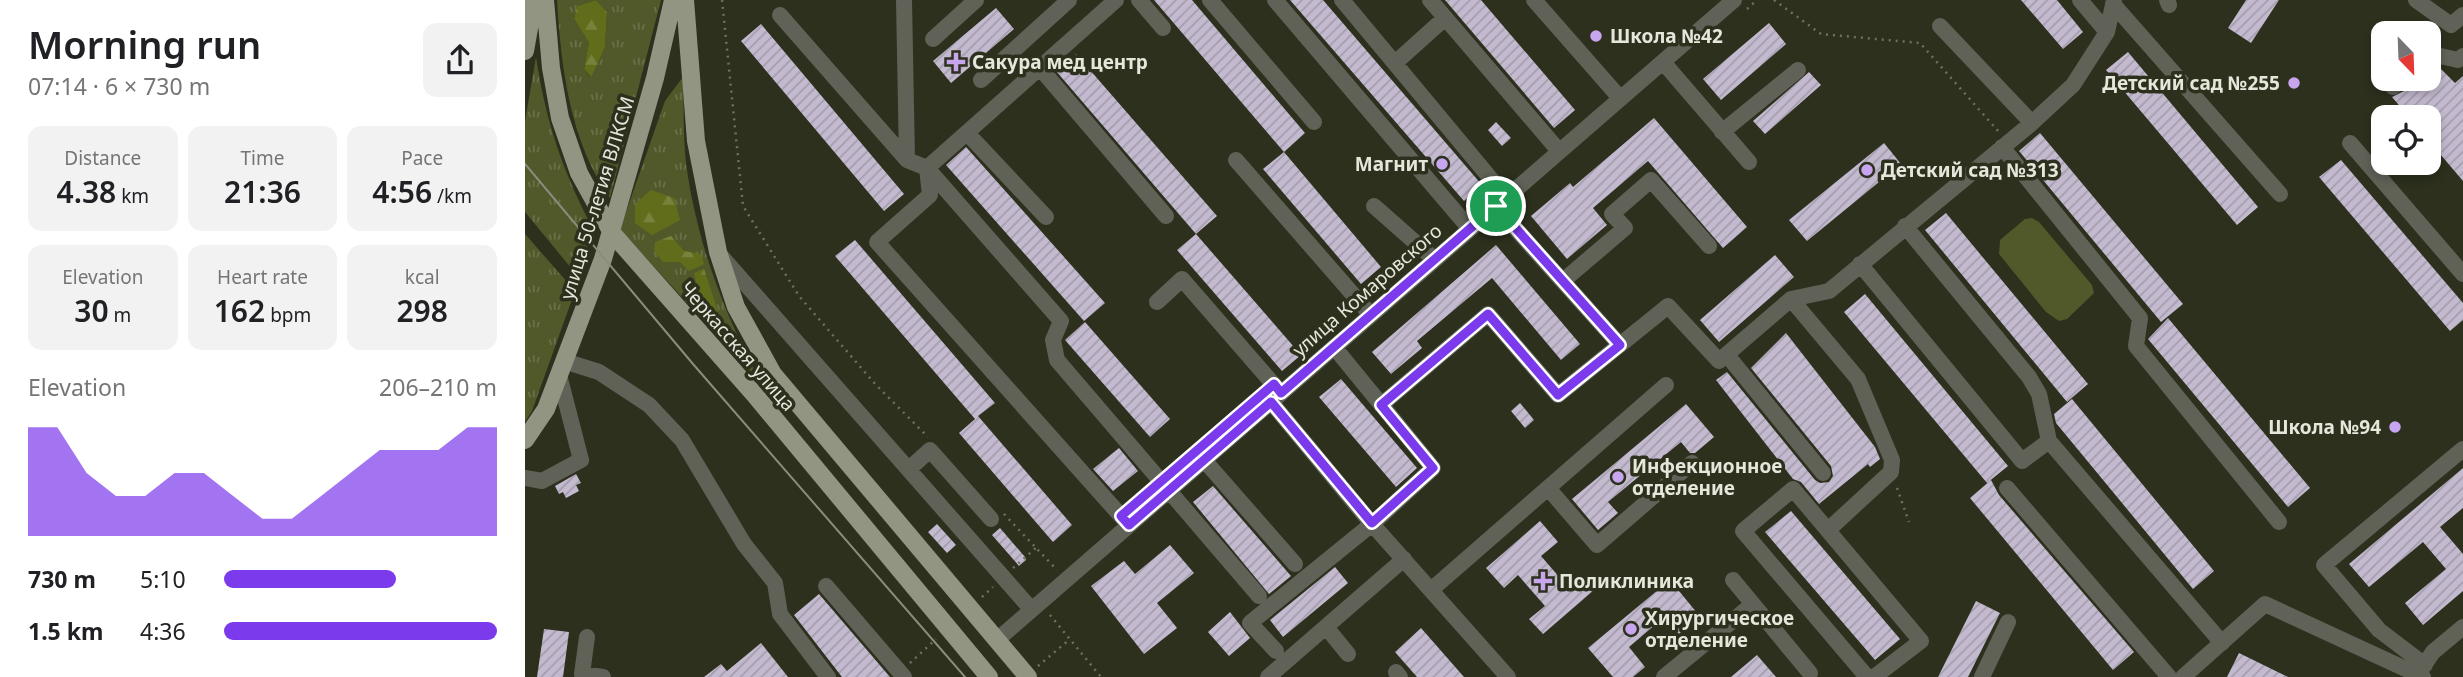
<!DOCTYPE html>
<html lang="en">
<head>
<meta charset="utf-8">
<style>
	:root { --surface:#fff; --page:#f2f2f2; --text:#202124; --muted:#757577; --accent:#7c3aed }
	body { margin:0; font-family:"Noto Sans",sans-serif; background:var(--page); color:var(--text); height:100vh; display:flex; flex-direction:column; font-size:26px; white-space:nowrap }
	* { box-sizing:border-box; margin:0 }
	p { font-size:23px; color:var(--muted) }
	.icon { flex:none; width:38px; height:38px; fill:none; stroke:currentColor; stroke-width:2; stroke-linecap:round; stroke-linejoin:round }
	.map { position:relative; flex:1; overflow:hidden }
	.panel { display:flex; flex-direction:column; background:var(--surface); width:525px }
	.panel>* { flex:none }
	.needle { width:46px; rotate:157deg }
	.fabs { position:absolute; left:1846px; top:21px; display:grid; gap:14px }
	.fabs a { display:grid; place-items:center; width:70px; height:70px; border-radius:14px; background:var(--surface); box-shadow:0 4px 10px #0003; font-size:35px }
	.pin { position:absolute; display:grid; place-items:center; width:60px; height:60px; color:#fff; margin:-30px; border:4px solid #fff; border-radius:50%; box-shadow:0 2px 7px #0007 }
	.round { display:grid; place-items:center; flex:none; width:74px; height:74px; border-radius:14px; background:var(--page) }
	.head { display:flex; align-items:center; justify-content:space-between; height:119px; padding:0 28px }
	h1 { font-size:38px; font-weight:600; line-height:52px }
	.metrics { display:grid; grid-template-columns:repeat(3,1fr); gap:10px; height:119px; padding:7px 28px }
	.metrics div { display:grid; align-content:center; border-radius:14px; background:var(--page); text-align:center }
	.metrics b { font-size:30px; font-weight:600 }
	.metrics small { font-size:19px; font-weight:400 }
	.metrics p { font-size:19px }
	.chart { height:196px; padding:14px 28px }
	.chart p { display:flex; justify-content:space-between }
	.chart svg { width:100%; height:126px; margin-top:7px; fill:var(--accent); opacity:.7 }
	ul { padding:0 28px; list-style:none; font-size:23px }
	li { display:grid; grid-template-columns:112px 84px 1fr; align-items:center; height:52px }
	li i { height:18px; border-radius:9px; background:var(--accent) }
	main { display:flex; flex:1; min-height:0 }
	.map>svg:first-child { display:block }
	.grass { fill:url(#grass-tufts) }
	.forest { fill:url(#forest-firs) }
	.green { fill:#51592b }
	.building { fill:url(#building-hatch) }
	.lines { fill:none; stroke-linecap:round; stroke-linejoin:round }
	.path { stroke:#6e7161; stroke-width:2.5; stroke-dasharray:2 5; stroke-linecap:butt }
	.minor { stroke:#606258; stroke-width:16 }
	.major { stroke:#919582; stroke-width:18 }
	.tram { stroke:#8a8d7e; stroke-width:2 }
	.route-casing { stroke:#fff; stroke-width:14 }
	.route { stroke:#7c3aed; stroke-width:9 }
	.poi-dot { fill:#c8a6ef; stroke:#2c301d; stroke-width:2.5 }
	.labels { text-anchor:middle; stroke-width:7; stroke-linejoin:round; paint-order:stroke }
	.poi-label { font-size:19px; font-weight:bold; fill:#e5e7db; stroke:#2c301d; text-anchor:start }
	.street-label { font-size:19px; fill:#e5e7db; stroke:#2c301d }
</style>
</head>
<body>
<main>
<section class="panel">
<div class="head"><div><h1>Morning run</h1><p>07:14 · 6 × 730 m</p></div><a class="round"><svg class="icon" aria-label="share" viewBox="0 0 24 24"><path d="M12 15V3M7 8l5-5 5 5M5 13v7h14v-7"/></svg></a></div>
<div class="metrics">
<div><p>Distance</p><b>4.38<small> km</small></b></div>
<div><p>Time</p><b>21:36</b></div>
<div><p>Pace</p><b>4:56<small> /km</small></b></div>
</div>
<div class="metrics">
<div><p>Elevation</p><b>30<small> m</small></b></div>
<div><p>Heart rate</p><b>162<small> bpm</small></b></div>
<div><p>kcal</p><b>298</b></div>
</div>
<div class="chart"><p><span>Elevation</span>206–210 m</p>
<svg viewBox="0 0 160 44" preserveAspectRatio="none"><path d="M0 44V6L10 6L20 22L30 30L40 30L50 22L60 22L70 30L80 38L90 38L100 30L110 22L120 14L130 14L140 14L150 6L160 6V44z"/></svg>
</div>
<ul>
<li><b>730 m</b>5:10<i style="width:63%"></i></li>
<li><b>1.5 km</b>4:36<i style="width:100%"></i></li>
</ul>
</section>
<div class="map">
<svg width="1938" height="677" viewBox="0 0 1938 677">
	<defs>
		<pattern id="grass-tufts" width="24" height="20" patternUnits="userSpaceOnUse" patternTransform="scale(1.75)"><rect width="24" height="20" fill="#51592b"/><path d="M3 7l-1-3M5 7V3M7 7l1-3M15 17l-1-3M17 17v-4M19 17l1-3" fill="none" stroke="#6a7149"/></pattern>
		<pattern id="forest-firs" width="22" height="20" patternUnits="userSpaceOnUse" patternTransform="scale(1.75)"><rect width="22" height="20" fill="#626d1b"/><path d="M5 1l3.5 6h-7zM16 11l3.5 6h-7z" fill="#78823c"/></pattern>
		<pattern id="building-hatch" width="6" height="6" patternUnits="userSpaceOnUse" patternTransform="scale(1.75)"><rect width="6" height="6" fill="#c4bad0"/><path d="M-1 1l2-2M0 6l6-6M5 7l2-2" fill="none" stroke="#a49dac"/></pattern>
	</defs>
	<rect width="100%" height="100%" fill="#2c301d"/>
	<path class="grass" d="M32 0H71L52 6 49 19 64 43 59 69 65 77 80 47 82 12 71 0H136L85 198C45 142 36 67 32 0Z
		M11 57C21 123 38 172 69 231L51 274 0 212V121Z
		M158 77C159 106 158 135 161 163 171 239 197 308 232 375L230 378 95 229 140 101Z
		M0 234 50 291 7 411 0 422Z"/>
	<path class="forest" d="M71 0 82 12 80 47 66 77 59 69 64 43 49 19 52 6Z
		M126 190 149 198 155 220 127 235 110 223V204Z
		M146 236 159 251 176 254 179 264 164 271 155 262H138L129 251 130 242Z
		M179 269 202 339 201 343C195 337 177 310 175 301 172 292 172 283 169 273Z"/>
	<path class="green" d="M1507 218 1514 222 1567 285 1569 293 1542 319 1534 321 1521 312 1474 254 1475 240 1500 219Z"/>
	<path class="building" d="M629 0H667L780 133 759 152Z
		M765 0H798L957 185 939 201Z
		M920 0H956L1050 110 1029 128Z
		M1496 0H1532L1558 32 1538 49Z
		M1721 0H1754L1726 43 1703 28Z
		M471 8 489 29 426 83 408 61Z
		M1244 23 1261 44 1196 100 1178 79Z
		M236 24 379 194 359 211 216 41Z
		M1603 52 1733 207 1712 225 1581 70Z
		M551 54 692 216 671 234 531 71Z
		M1913 66 1930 83 1938 76V181L1904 141V117H1884L1867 97 1885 88 1889 79H1904V70Z
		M1284 72 1296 85 1240 134 1228 121Z
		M1129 118 1222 227 1198 248 1123 161 1068 208 1082 225 1042 259 1006 216 1045 183 1048 187Z
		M971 122 986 138 977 146 963 130Z
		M1515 133 1658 304 1636 322 1494 151Z
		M1359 143 1376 164 1282 241 1264 220Z
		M441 147 580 303 559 321 421 165Z
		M759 152 856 267 836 284 738 169Z
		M1816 160 1938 303V320L1925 331 1794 177Z
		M1421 213 1563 384 1542 402 1400 230Z
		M671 234 776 355 757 371 652 250Z
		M330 240 470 403 453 416 547 525 528 542 434 433 450 419 310 256Z
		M971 245 1055 344 1036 360 967 278 892 341 897 348 866 374 847 352Z
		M1250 255 1269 277 1194 342 1175 320Z
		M1340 294 1483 466 1462 483 1319 312Z
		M1643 318 1785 488 1763 507 1623 339Z
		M560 322 645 419 625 437 540 340Z
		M1261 333 1350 447 1355 459 1345 467 1343 464 1294 504 1276 482 1268 479 1191 380 1202 372 1290 480 1295 483 1304 482 1308 476 1306 466 1226 368Z
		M816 379 892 468 871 487 794 397Z
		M1547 399 1689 571 1668 589 1531 423 1529 414Z
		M995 403 1009 420 1000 428 986 411Z
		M1161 404 1189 437 1170 453H1165L1156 442 1083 502 1093 513 1073 530 1047 499Z
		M594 448 613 471 588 491 568 469Z
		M1938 468V508L1915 527 1938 554V591L1898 625 1880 603 1921 569 1898 542 1844 587 1824 564Z
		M51 474 56 483 51 485 54 491 41 498 38 492 34 494 30 486Z
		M1466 480 1474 495 1609 652 1588 670 1445 498Z
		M688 486 766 576 744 594 668 502Z
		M1266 511 1375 639 1350 660 1240 532Z
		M1015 521 1033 542 1016 556 1042 586 1056 574 1069 590 1018 634 1004 619 1020 606 993 575 979 588 961 568Z
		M412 524 431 545 422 553 403 532Z
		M475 528 500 557 501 560 494 566 467 535Z
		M645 545 669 573 632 603 652 628 619 654 566 586 599 561 610 574Z
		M810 567 823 583 758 637 745 620Z
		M1145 580 1177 619 1153 638 1137 619 1104 647 1120 667 1108 677H1088L1063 648Z
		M294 594 365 677H317L269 615Z
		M1451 601 1475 613 1443 677H1413Z
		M705 612 725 638 704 656 683 632Z
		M896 628 939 677H892L870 652Z
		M19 629 44 632 38 677H12Z
		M236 643 263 677H179L196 664 202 671Z
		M1714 653 1763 677H1702Z
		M1232 655 1251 677H1206Z"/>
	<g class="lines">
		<path class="path" d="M197 0 218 206 274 296 351 385 403 437
			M1249 0 1296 34 1395 43 1474 132
			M1222 9 1232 0
			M1372 488 1384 522
			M479 514 532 570
			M488 568 512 547
			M457 597 468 587
			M525 615 576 677
			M385 663 411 639
			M513 666 545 639"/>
		<path class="minor" d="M379 0 382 160
			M591 0 402 168 405 195 352 242 604 525
			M614 0 638 28
			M685 0 789 122
			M750 0 945 229
			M817 0 981 197
			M905 0 1034 151
			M1009 0 1095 98
			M1555 0 1582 32
			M1642 0 1644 5
			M1891 0 1926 25 1938 15
			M1588 4 1755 194
			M255 15 382 160 402 168 536 321 528 340 532 360 734 596
			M1415 26 1507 123
			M408 39 451 0
			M1904 60 1911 55 1933 60 1938 56
			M1138 62 1224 162
			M870 63 920 18
			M515 68 641 216
			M456 80 544 0
			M1868 87 1879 79
			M1197 132 1273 70
			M442 133 521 217
			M1825 143 1938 274
			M1477 147 1615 318 1611 346 1754 522
			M711 160 845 314
			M849 206 909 259
			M971 207 1095 345
			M1380 226 1504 377 1514 394 1524 441 1697 643
			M196 256 506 609
			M1335 264 1497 461 1524 441
			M1039 280 1100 228 1087 214 1126 180 1184 246
			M1266 299 1333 379 1367 460 1366 472 1303 530
			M632 302 657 279 756 393
			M1202 355 1298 473
			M39 361 74 372 124 405 157 440 219 544 250 583 255 614 303 677
			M746 402 847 524 983 677
			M856 405 963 314 1033 395 1143 306 1194 361 1266 299 1304 291 1507 123 1548 85 1582 32 1589 0
			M679 460 770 564
			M384 469 405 450 466 519
			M0 478 17 481 56 460 34 375
			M1023 488 1072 545 1167 463
			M1482 488 1644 677
			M1208 580 1285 673
			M301 586 379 677
			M906 590 1141 385
			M801 627 823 654
			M62 637 57 674 78 677
			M472 640 1209 0
			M751 651 725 623 847 524 908 468 809 347
			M1900 665 1854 630 1799 565 1938 449
			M1895 671 1908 652 1938 627
			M871 672 875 677
			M743 677 879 559
			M1139 677 1228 604
			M1342 677 1218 531 1268 489 1396 641 1349 677
			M1457 677 1483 622
			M1658 677 1740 604 1898 677"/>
		<path class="major" d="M20 0 26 68 35 118 54 173 87 233 229 394 464 677
			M160 0 171 141 193 252 211 307 248 374 503 677
			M0 51 9 0
			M0 440 21 409 78 259 130 78 148 0"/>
		<path class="tram" d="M0 164 168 364 440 677"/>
	</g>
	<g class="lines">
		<g class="route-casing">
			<path id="route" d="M971 206 1095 345 1033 395 963 314 856 405 908 468 847 523 746 402 604 525 596 516 749 384 756 393Z"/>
		</g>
		<use href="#route" class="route"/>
	</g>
	<g class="poi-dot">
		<circle cx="1071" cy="36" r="7"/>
		<path d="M427.5 51.5h7v7h7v7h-7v7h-7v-7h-7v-7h7z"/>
		<circle cx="1769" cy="83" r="7"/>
		<circle cx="917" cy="164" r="7"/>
		<circle cx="1342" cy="170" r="7"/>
		<circle cx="1870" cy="427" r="7"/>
		<circle cx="1093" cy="477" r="7"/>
		<path d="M1014.5 570.5h7v7h7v7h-7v7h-7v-7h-7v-7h7z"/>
		<circle cx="1106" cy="629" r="7"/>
	</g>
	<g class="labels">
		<g class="poi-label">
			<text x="1085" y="43">Школа №42</text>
			<text x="447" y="69">Сакура мед центр</text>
			<text x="1755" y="90" text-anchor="end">Детский сад №255</text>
			<text x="903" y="171" text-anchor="end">Магнит</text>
			<text x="1356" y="177">Детский сад №313</text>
			<text x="1856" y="434" text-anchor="end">Школа №94</text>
			<text x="1107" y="473">Инфекционное<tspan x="1107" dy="22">отделение</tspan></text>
			<text x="1034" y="588">Поликлиника</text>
			<text x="1120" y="625">Хирургическое<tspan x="1120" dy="22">отделение</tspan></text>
		</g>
		<g class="street-label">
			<text transform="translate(72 198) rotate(-73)" y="7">улица 50-летия ВЛКСМ</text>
			<text transform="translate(842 290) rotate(-41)" y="7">улица Комаровского</text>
			<text transform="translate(213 346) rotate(49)" y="7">Черкасская улица</text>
		</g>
	</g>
</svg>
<div class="fabs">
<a><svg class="needle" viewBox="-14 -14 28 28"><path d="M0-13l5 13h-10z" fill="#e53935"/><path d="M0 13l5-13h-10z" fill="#757577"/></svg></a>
<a><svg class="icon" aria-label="locate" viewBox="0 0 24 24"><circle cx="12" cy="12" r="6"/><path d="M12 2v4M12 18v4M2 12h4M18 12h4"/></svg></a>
</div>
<div class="pin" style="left:971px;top:206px;background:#1e9e55"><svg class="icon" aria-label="arrive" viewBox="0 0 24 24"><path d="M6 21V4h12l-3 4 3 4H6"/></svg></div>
</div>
</main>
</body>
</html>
